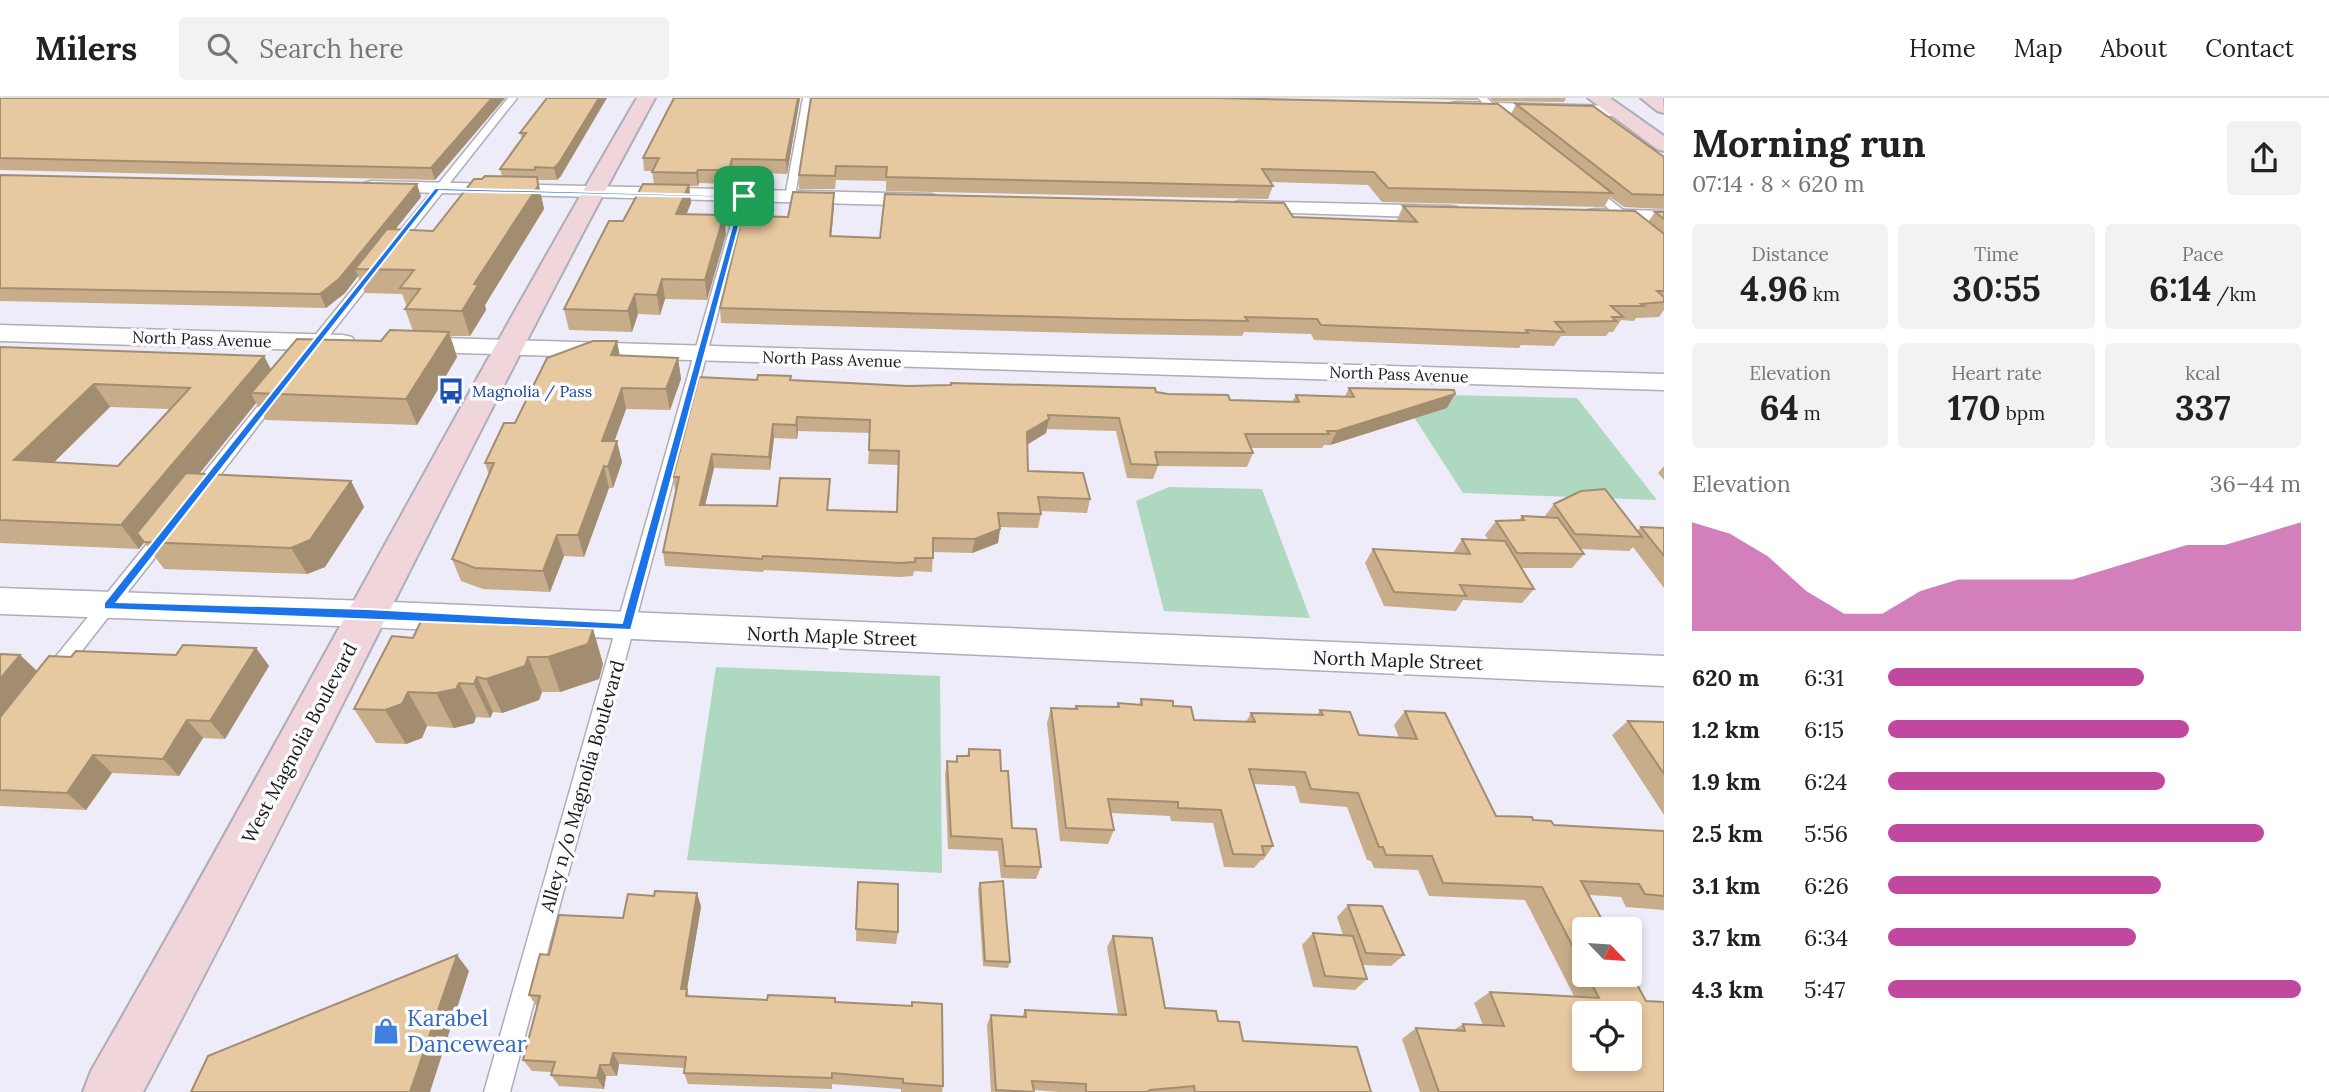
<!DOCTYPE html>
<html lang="en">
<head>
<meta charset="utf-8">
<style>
	:root { --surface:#fff; --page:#f2f2f2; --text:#222; --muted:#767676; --line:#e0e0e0; --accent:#c0499f }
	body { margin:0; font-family:Lora,serif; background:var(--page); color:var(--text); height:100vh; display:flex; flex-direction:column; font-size:26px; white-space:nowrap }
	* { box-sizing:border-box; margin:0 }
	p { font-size:23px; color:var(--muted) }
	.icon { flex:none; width:38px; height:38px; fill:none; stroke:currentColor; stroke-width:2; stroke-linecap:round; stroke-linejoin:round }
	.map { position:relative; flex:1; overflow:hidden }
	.side { display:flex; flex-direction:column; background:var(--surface); width:665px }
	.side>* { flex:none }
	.needle { width:46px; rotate:115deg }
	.fabs { position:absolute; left:1572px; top:819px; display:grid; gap:14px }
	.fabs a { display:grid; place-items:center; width:70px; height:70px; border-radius:7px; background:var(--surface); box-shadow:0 4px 10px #0003; font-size:35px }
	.pin { position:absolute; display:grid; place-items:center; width:60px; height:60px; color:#fff; margin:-30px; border-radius:14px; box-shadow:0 4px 10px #0006 }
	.round { display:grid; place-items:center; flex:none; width:74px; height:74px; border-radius:7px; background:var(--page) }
	.overview { display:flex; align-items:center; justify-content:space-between; height:119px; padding:0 28px }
	h1 { font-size:38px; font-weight:700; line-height:52px }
	.stats { display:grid; grid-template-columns:repeat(3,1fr); gap:10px; height:119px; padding:7px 28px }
	.stats div { display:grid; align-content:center; border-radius:7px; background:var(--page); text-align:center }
	.stats b { font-size:35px; font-weight:700 }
	.stats small { font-size:19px; font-weight:400 }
	.stats p { font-size:19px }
	.chart { height:196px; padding:14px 28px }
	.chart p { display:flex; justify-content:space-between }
	.chart svg { width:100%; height:126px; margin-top:7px; fill:var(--accent); opacity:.7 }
	ul { padding:0 28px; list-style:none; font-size:23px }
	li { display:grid; grid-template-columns:112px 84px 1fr; align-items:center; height:52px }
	li i { height:18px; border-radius:9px; background:var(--accent) }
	header { display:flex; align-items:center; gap:42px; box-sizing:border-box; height:98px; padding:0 35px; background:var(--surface); border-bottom:2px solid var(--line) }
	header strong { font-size:33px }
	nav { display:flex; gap:38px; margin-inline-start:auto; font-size:24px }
	.search { width:490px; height:63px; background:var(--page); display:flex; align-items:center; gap:18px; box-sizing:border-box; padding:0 24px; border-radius:7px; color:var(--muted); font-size:26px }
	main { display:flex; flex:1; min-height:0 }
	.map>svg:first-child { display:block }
	.green { fill:#aed8bf }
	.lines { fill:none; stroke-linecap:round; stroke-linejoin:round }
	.lane-casing { stroke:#aeadb8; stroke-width:3 }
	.street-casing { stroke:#aeadb8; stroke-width:3 }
	.secondary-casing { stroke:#aeadb8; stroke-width:4 }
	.lane { fill:#fff; fill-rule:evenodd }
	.street { fill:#fff; fill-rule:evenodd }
	.secondary { fill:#f0d6db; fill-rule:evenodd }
	.wall { fill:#c7ad8a; fill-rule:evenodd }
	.shaded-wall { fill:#a28d71 }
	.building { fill:#e7c9a1; stroke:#a28d71; stroke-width:2; fill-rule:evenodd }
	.route { fill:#1a73e8; stroke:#fff; stroke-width:2; fill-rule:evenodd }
	.labels { text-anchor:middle; stroke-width:7; stroke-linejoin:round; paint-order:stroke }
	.far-street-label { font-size:16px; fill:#18181c; stroke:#fbfbfd }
	.far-transit-label { font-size:16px; fill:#164399; stroke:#fbfbfd; text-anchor:start }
	.street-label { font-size:19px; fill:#18181c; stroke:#fbfbfd }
	.near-shop-label { font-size:23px; fill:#366cbe; stroke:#fbfbfd; text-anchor:start }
</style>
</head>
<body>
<header>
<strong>Milers</strong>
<div class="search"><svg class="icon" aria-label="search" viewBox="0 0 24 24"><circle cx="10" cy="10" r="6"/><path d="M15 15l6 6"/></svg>Search here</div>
<nav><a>Home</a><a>Map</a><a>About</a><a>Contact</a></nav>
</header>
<main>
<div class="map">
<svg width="1664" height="994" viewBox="0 0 1664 994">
	<rect width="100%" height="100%" fill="#edecf8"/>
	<path class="green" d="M1399 296 1577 300 1657 402 1463 395Z
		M1169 389 1262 391 1310 520 1164 513 1136 403Z
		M716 569 940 578 942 775 687 762Z"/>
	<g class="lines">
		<g class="lane-casing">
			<path id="lane" d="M508 0H517L314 257H304V251Z
				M803 0H811L795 99 790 102 785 99Z
				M1478 0H1487L1508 20V24H1502Z
				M1585 88H1593L1664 145V154L1585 92Z
				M744 95 749 98 510 994H484L739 98Z
				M276 291 283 295 204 398H192L190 394 192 390 271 292Z
				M165 429 173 435 171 439 59 582 52 584 45 582 43 577 45 572 159 431Z"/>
		</g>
		<g class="street-casing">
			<path id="street" d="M1457 4 1616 8 1625 13 1616 18 1451 13 1448 9 1451 5Z
				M371 83 931 96 938 98 941 102 938 106 931 108 364 93 361 89 364 85Z
				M1239 103 1449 108 1457 109 1460 114 1457 119 1449 120 1232 113 1228 109 1232 105Z
				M1596 111 1664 113V125L1588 122 1585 117 1588 112Z
				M0 227 343 237 352 239 356 245 352 251 343 253 0 243Z
				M406 239 1664 276V292L397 253 393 247 397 241Z
				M0 490 368 503 1664 558V588L368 529 0 516Z"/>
		</g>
		<g class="secondary-casing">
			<path id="secondary" d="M637 0H655C477 327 318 665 143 994H83L91 973C277 651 449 321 637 0Z
				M1588 0H1610L1664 38V53L1657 51Z
				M1641 0H1663L1664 15 1657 13Z"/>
		</g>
		<use href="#lane" class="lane"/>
		<use href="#street" class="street"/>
		<use href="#secondary" class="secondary"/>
	</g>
	<path class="wall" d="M0 0H505L435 82 0 72Z
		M547 0 561 78 557 82H538L544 111 485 207 486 212 470 238H450L457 259 417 327 266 322 256 305 199 376 351 383 364 409 325 469 307 476 164 471 144 444 139 451 0 445V249L271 272 381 243 413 233 405 211 407 209 402 196 365 195 358 178 345 195 326 210 0 203V77L417 86 421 99 395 132 433 133 482 81 502 78 500 71 522 41 520 35ZM110 309 169 311 118 368 54 364Z
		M800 0 787 76 733 74 730 86 699 85 698 88H689L691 105 686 116 726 136 707 202 665 201 660 217 638 216 632 234 569 232 564 211 623 123 654 86 652 73H644L643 60Z
		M811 0 1511 16 1516 6 1664 59V111L1624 109 1610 99 1604 109 1382 104 1368 87 1271 84 1273 88 1268 101 886 93V83L836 82 835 91H799V77Z
		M1363 0H1478L1477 2Z
		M1490 0H1566L1564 4 1493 3Z
		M1403 108 1648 124 1655 114H1664V212L1659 219 1636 220 1634 223 1621 222 1613 234H1609L1606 238H1561L1554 248 1521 247 1519 250 1314 242 1311 236 1244 234 1242 238 1119 236 721 225 720 210 747 123 788 119 834 109 831 138 880 140 1293 119 1398 123 1397 122Z
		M619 258 678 260 681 281 670 312 626 311 614 343 622 364 613 390H609L584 459 564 458 550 494 483 491 461 483 452 461 489 377 485 365 515 325Z
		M791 278V282L908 288 1156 294 1168 296 1230 302 1292 304 1296 297 1345 298 1349 290 1447 310 1330 347H1324L1322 350H1251L1253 355 1247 369 1158 368 1153 381 1127 380 1116 333 1047 331 1046 335 1028 346V373L1090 401 1087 415 1040 413 1041 416 1038 430 1000 429 998 445 972 455 933 454 932 474 914 473 913 478 900 479 764 472 763 474 665 468 663 454 676 393 675 392 673 379 757 282ZM798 333 870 335 868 366 899 367 897 414 828 412 830 395 777 408 705 407 714 370 770 372 774 340 797 341Z
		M1664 368V382L1658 375Z
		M1554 406 1637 433 1641 429 1664 430V490L1633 449 1629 453 1581 451 1584 456 1572 470H1521L1534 491 1522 505 1463 502 1456 513 1384 508 1365 465 1373 451 1453 455 1462 441 1489 443 1485 437 1496 423 1519 422 1522 418 1544 419Z
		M593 531 603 566 599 581 560 594H542L539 602 502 615 493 614 490 620 476 619 474 625 454 630 427 628 422 640 406 646 376 645 354 611 413 540Z
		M256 550 269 568 225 641 203 640 179 678 112 675 86 712 0 708V556L20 557 37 573 71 559 176 557Z
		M1141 601 1173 608 1194 622 1246 624 1251 615 1317 617 1320 612 1359 637 1399 640 1394 627 1405 613 1496 718 1533 722 1554 727 1664 733V812L1626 809 1621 799 1589 797 1584 831V877H1629L1664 994H1420L1402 941 1416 930 1454 932 1463 926 1483 927 1474 905 1490 894 1574 898 1525 802 1429 798 1418 772 1374 770 1371 763 1367 762 1347 709 1300 705 1295 688 1254 686 1273 748 1263 762H1261L1254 770 1224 769 1213 725 1171 723 1170 718 1111 715 1114 732 1108 746 1060 743 1047 625 1051 610 1075 611 1076 608 1117 609 1118 605 1139 606Z
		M1628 623 1664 624V717L1612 637Z
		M969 651 1001 673 1012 730 1041 769 1036 781 1001 780 998 753 948 751 945 677 947 663 955 664 957 658H967Z
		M858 784 898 834 896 846 856 843Z
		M980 785 1010 864 1008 870 983 868 978 791Z
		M697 795 701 809 687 891 689 898 912 908V904L943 988 942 994H901V991L832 986V991L688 986 684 975V970L619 966 617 978H606L604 991 559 988 551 977 552 974 532 973 523 962 537 909 529 897 549 857 623 820 654 798Z
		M1348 807 1404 857 1391 868 1363 867 1367 881 1355 892 1313 889 1302 847 1313 835 1343 837 1337 819Z
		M1113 838 1165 910 1218 923 1243 943 1371 994H1059L1033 992 1034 994H991L987 927 991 917 1022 919 1025 912 1118 916 1107 849Z"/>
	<path class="shaded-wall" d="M492 0H505L435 82 431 70Z
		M599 0H607L561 78 557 82 554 70Z
		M798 0H800L787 76 786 62Z
		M732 61 733 74 730 86 729 72Z
		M698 72 699 85 698 88 696 75Z
		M537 79 544 111 485 207 486 212 470 238 462 213 474 186Z
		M417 86 421 99 364 171H355L358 178 345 195 326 210 320 196Z
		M689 87 691 105 679 135 676 116Z
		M834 95V109L830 152V138Z
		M724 117 726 136 707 202 705 182Z
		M662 181 665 201 660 217 657 197Z
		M635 196 638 216 632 234 628 213Z
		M449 234 457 259 417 327 406 301Z
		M617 243 621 264 611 257Z
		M264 258 276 281 251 295 256 305 139 451 121 427Z
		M678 260 681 281 670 312 666 291Z
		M94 286 110 309 33 385 14 362Z
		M622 290 626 311 607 364 602 343Z
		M1455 296 1447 310 1330 347 1337 333Z
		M797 319 798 333 797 341 796 327Z
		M1049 321 1046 335 1025 348 1027 334Z
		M773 326 774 340 770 372 769 359Z
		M617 343 622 364 613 390 608 369Z
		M712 356 714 370 702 420 700 407Z
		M604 368 609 390 584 459 578 437Z
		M351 383 364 409 325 469 307 476 291 450Z
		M1000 431 998 445 972 455 975 441Z
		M557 437 564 458 550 494 543 473Z
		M593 531 603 566 599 581 560 594 548 559Z
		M256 550 269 568 225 641 210 623Z
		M20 557 39 575 0 624V581Z
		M528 559 542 594 539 602 502 615 486 581Z
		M477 579 493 614 490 620 474 586Z
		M459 585 476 619 474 625 454 630 436 595Z
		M408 594 427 628 422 640 406 646 385 612Z
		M187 622 203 640 179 678 163 661Z
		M93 657 112 675 86 712 67 695Z
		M697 795 701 809 685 903 681 891Z
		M457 857 469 873 430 994H410Z
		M613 955 619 966 617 978 610 967Z
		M600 967 606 978 604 991 597 980Z"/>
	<path class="building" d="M0 0H492L431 70 0 60Z
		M547 0H599L559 65 554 70 535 69V72L500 71 526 35H520Z
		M674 0H798L786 62 732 61 729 72H698L696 75 652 74 659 60H643Z
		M811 0H1216L1498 6 1612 95 1388 90 1374 74 1262 71 1273 88 886 79 887 69 836 68 835 78 799 77Z
		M1516 6 1593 8 1664 59V97L1632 96Z
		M0 77 417 86 339 181 320 196 0 190Z
		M485 78 537 79 538 88 474 186 478 187 462 213 405 211 420 191 400 190 414 172 355 171 387 131 433 133 474 81H482Z
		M643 86 689 87 676 116 724 117 705 182 662 181 657 197 635 196 628 213 564 211 609 123H623Z
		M793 94 834 95 830 138 880 140 885 96 1284 105 1293 119 1417 124 1403 108 1635 113 1664 136V193H1657L1664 199V204L1641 206 1644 208H1611L1623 219H1612L1616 223 1555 224 1564 234 1526 232 1528 235 1321 227 1317 221 1245 219 1248 223 1123 221 720 210 741 123H747L748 118 788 119Z
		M1655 114H1664V121Z
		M390 232 449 234 406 301 251 295 297 241 381 243Z
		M593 243H617L611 257 678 260 666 291 622 290 602 343H617L608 369 604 368 578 437H557L543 473 475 470 452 461 494 365H485L504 325H515L547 260Z
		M0 249 264 258 121 427 0 422ZM94 286 190 290 118 368 14 362Z
		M758 277 791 278 790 282 908 288 951 287V285L1155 290 1156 294 1168 296 1228 297 1230 302 1299 304 1296 297 1354 299 1349 290 1454 292 1455 296 1337 333H1327L1329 336H1245L1253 355 1155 354 1158 367 1131 366 1119 320 1048 317 1049 321 1027 334 1028 373 1083 375 1090 401 1038 399 1041 416 998 415 1000 431 975 441 933 440V460H915V464L901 465 763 458 762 461 663 454 679 379H673L699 279 757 282ZM797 319 870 322 869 352 899 353 897 414 827 412 830 381 780 380 777 408 700 407 712 356 769 359 773 326 796 327Z
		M186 375 351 383 310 442 291 450 144 444 137 435Z
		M1605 391 1642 439 1575 436 1554 406 1581 393Z
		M1522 418 1558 420 1584 456 1517 455 1496 423 1524 422Z
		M1641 429 1664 430V458Z
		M1462 441 1505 443 1534 491 1460 487 1466 498 1394 494 1373 451 1470 456Z
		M421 523 593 531 588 546 548 559H528L525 568 486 581 477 579 474 586 459 585 456 591 436 595 408 594 402 606 385 612 354 611 392 538 413 540Z
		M183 547 256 550 210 623 187 622 163 661 93 657 67 695 0 692V619L49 558 71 559 76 553 176 557Z
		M0 556 20 557 0 581Z
		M1141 601 1173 603V608L1191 609 1194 622 1255 624 1251 615 1323 617 1320 612 1350 614 1359 637 1417 641 1405 613 1445 615 1496 718 1532 719 1533 722 1551 723 1554 727 1664 733V798L1645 796 1639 786 1581 783 1607 831H1584V870L1542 789 1443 785 1432 758 1386 757 1383 749H1379L1358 695 1311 691 1305 674 1249 671 1273 748H1262L1264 757 1233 756 1221 712 1178 710V704L1108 701 1114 732 1066 730 1051 610 1077 611 1076 608 1119 609 1118 605 1142 607Z
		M1628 623 1664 624V676Z
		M969 651 1000 652 1001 673H1008L1012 730 1036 731 1041 769 1005 768 1002 741 951 738 947 663 957 664V658H969Z
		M1003 783 1010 864 985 863 980 785Z
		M858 784 898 786V834L856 831Z
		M655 793 697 795 681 891H687L686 898 767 902 768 897 835 900V904L912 908V904L942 906 943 988 903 985V981L832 975V980L684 975 686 959 613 955 610 967H600L597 980 551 977 555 964 523 962 540 898 529 897 540 856 549 857 559 817 623 820 628 796 654 798Z
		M1348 807 1382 808 1404 857 1366 855Z
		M1313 835 1353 838 1367 881 1325 878Z
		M1113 838 1152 840 1165 910 1216 913 1218 923 1239 924 1243 943 1357 949 1371 994H1195L1194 988 1150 992 1147 994H1086V986L1032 983 1034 994 996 992 991 917 1026 919 1025 912 1126 917Z
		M457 857 410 994H191L208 958Z
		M1629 872 1646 903 1664 904V994H1439L1416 930 1465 933 1463 926 1504 928 1490 894 1599 900 1587 877H1629ZM1584 915H1629V961H1584Z"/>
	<path class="route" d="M435 90 747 98 631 532 104 511V505ZM439 93 740 100 622 525 368 511 117 504Z"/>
	<defs>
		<g id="bus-bare" transform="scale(2.1)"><path d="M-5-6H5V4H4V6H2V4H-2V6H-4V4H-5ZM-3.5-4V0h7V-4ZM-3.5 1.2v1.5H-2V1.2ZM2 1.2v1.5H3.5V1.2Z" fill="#1a4fb4" stroke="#fbfbfd" stroke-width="2.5" paint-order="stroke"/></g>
		<g id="shop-bare" transform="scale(2.1)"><path d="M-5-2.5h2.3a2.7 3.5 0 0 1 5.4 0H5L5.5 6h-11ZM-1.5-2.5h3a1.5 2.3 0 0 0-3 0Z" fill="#3f7fe0" stroke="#fbfbfd" stroke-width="2.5" paint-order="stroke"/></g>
	</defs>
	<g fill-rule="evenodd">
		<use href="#bus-bare" x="451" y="293"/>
		<use href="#shop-bare" x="386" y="933"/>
	</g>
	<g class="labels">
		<g class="far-street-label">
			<text transform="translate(202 241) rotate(2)" y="6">North Pass Avenue</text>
			<text transform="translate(832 261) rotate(2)" y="6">North Pass Avenue</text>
			<text transform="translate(1399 276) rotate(2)" y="6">North Pass Avenue</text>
		</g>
		<g class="far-transit-label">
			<text x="472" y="299">Magnolia / Pass</text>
		</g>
		<g class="street-label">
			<text transform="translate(832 538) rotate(2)" y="7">North Maple Street</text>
			<text transform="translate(1398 562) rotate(2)" y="7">North Maple Street</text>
			<text transform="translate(299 645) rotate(-62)" y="7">West Magnolia Boulevard</text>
			<text transform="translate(582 688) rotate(-74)" y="7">Alley n/o Magnolia Boulevard</text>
		</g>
		<g class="near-shop-label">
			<text x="407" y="928">Karabel<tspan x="407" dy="26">Dancewear</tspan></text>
		</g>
	</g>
</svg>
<div class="fabs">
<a><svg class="needle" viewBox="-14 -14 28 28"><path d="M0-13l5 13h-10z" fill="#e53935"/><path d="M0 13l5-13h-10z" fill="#767676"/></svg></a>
<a><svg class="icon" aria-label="locate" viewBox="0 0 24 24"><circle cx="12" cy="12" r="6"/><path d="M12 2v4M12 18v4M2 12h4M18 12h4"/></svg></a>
</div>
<div class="pin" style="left:744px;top:98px;background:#1e9e55"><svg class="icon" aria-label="arrive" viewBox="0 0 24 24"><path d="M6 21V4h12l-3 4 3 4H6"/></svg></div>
</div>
<section class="side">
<div class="overview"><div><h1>Morning run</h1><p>07:14 · 8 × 620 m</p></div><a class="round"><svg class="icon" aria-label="share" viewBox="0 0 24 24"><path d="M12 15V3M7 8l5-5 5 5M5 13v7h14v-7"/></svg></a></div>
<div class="stats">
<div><p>Distance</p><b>4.96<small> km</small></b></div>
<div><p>Time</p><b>30:55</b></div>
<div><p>Pace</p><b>6:14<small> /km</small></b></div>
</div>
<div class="stats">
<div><p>Elevation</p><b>64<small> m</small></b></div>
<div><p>Heart rate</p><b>170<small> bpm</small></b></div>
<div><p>kcal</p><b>337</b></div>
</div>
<div class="chart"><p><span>Elevation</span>36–44 m</p>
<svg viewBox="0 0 160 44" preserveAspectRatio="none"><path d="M0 44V6L10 10L20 18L30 30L40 38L50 38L60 30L70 26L80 26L90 26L100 26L110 22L120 18L130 14L140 14L150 10L160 6V44z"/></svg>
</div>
<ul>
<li><b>620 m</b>6:31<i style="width:62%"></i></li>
<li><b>1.2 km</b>6:15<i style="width:73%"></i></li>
<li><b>1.9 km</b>6:24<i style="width:67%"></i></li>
<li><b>2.5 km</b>5:56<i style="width:91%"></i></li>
<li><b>3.1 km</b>6:26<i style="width:66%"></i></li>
<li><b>3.7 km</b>6:34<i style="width:60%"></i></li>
<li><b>4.3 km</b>5:47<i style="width:100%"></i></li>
</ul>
</section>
</main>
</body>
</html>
